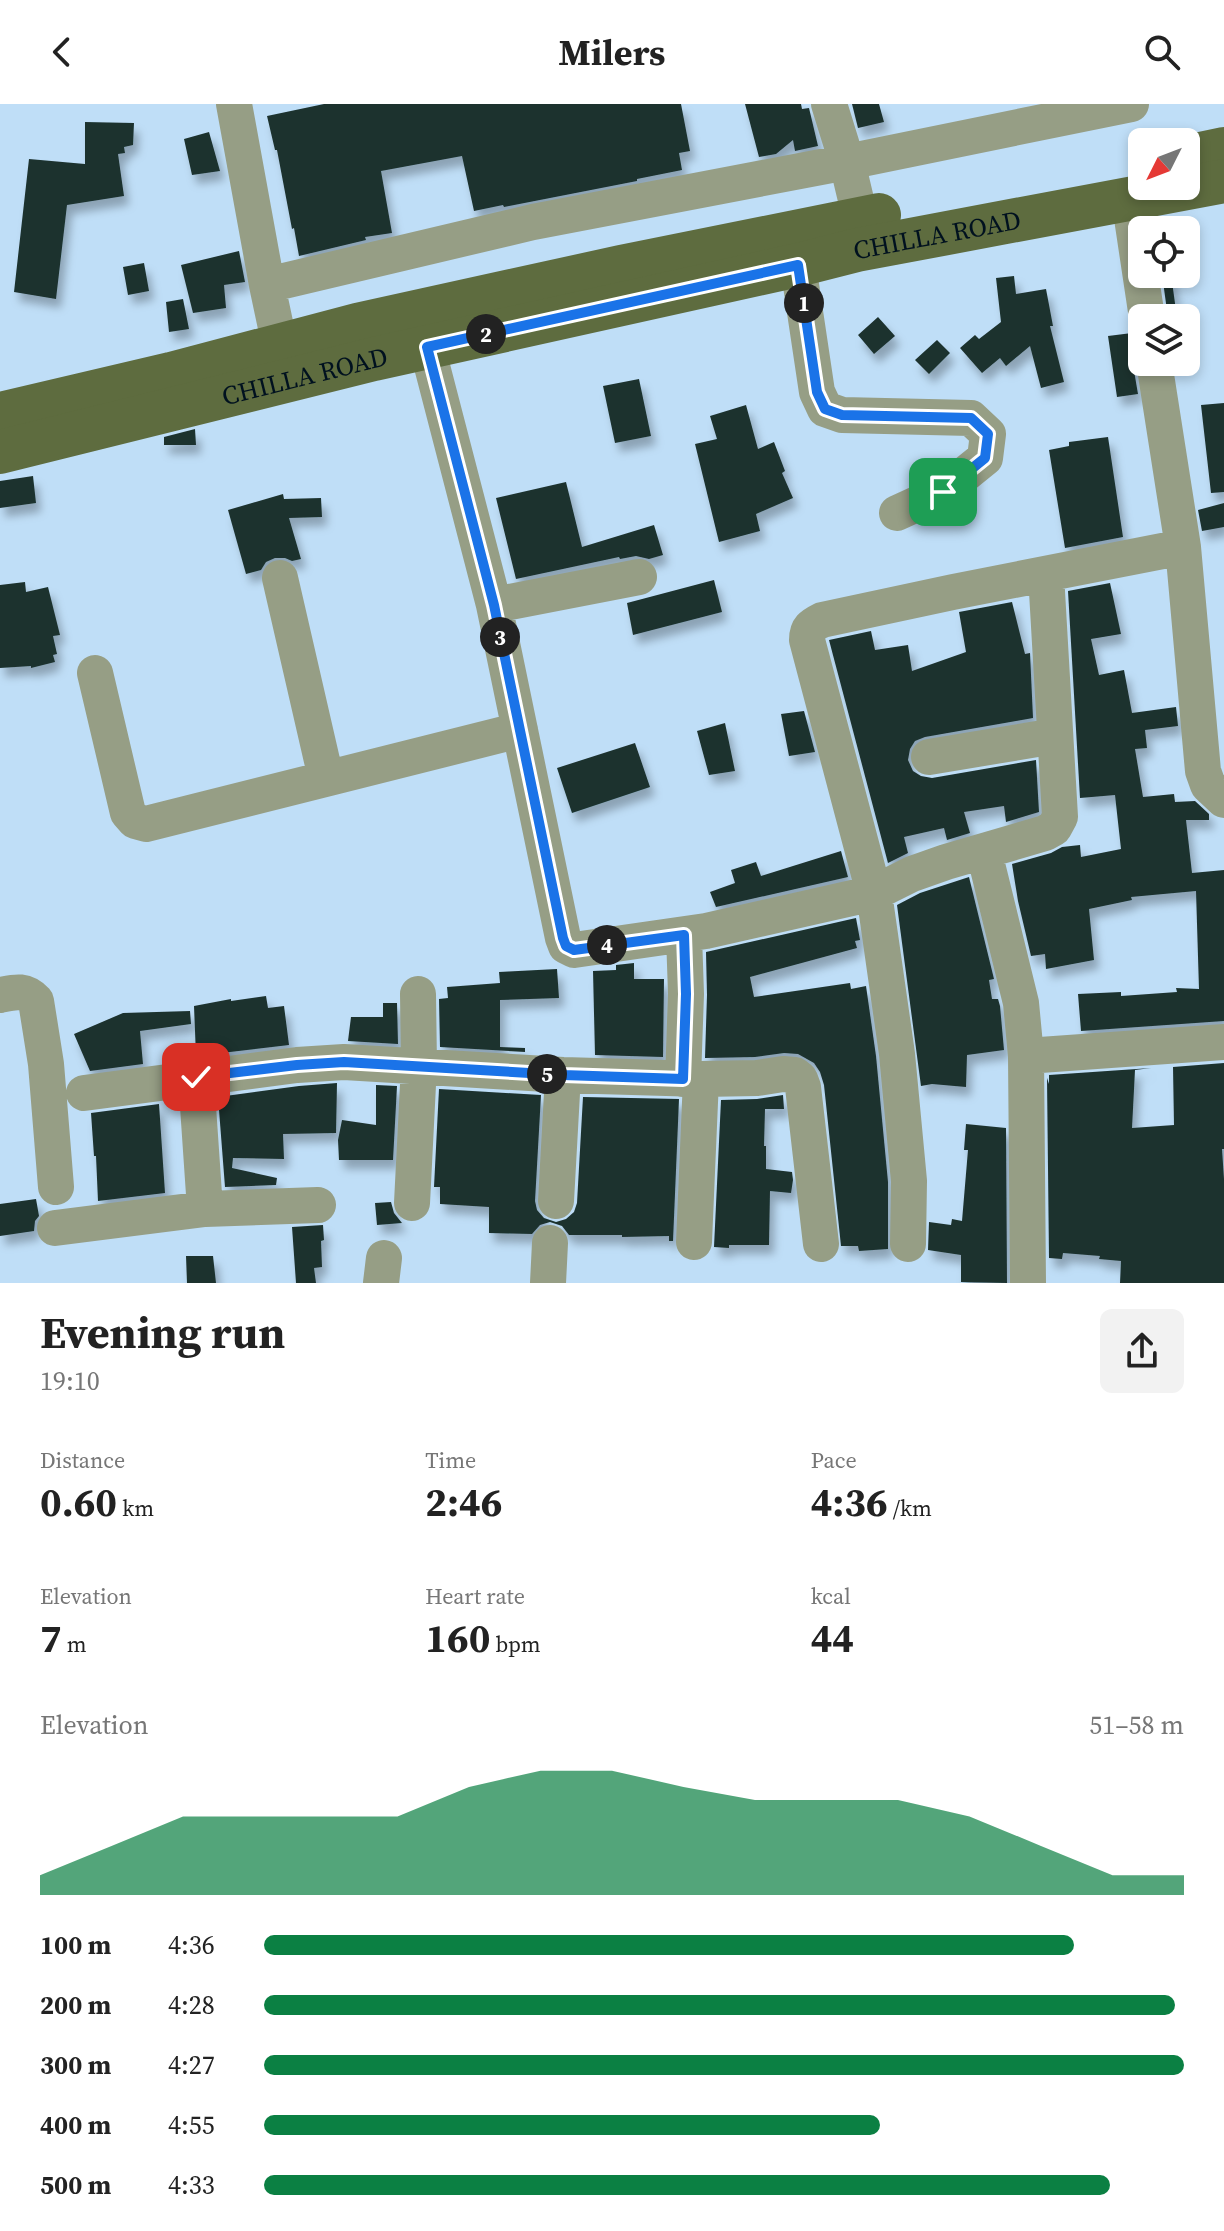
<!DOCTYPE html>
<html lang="en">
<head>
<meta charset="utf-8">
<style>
	:root { --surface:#fff; --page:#f2f2f2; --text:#222; --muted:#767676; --accent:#0b8043 }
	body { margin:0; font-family:"Source Serif 4",serif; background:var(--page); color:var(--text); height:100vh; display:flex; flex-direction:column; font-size:30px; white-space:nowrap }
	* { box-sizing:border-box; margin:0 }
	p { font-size:26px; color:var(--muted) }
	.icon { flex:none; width:44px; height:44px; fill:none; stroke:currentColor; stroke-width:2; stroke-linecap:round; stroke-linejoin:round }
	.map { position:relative; height:1179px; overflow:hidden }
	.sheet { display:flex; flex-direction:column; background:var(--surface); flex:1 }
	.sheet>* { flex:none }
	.needle { width:52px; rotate:228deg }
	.controls { position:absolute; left:1128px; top:24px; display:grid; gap:16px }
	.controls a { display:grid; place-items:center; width:72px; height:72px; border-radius:12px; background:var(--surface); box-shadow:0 4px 12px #0003; font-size:40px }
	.pin { position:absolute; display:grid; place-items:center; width:68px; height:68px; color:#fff; margin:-34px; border-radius:16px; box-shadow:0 4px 12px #0006 }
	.km { position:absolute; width:40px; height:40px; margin:-20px; border-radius:50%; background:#222; color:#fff; font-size:22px; line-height:40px; text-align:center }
	.round { display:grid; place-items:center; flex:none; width:84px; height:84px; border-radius:12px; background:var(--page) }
	.overview { display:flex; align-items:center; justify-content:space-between; height:136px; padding:0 40px }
	h1 { font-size:44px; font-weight:700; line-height:60px }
	.metrics { display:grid; grid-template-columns:repeat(3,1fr); gap:12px; height:136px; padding:8px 40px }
	.metrics div { display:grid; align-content:center }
	.metrics b { font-size:40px; font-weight:700 }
	.metrics small { font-size:22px; font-weight:400 }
	.metrics p { font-size:22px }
	.chart { height:224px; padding:16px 40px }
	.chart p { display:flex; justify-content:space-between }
	.chart svg { width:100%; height:144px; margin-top:8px; fill:var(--accent); opacity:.7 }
	ul { padding:0 40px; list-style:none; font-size:26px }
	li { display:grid; grid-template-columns:128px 96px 1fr; align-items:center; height:60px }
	li i { height:20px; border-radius:10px; background:var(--accent) }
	header { display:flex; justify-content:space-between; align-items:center; height:104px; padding:0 40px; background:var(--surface); font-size:36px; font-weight:700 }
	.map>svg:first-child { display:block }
	.building { fill:#1c322f; filter:url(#shadow) }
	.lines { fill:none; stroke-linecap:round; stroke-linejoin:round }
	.minor { stroke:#969e85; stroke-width:36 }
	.major { stroke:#5e6c3f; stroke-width:44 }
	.route-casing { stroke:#fff; stroke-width:16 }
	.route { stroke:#1a73e8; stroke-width:10 }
	.labels { text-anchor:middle; stroke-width:8; stroke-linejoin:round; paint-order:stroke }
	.street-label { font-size:26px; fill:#00111f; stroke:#d5eafb }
</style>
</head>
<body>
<header><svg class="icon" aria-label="back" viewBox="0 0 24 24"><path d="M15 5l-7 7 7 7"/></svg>Milers<svg class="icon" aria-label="search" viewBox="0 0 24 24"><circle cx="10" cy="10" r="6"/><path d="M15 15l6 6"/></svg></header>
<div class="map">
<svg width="1224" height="1179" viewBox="0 0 1224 1179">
	<defs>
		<filter id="shadow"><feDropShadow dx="5" dy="9" stdDeviation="4" flood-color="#0004"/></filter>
	</defs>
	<rect width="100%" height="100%" fill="#bfdef7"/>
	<path class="building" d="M324 0H681L690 47 679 49 682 66 637 75V77L504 103 503 101 474 107 462 52 381 67 392 129 365 133 366 136 299 152 294 124 292 125 277 46H275L267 12Z
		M745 0H801L802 5 809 4 818 42 795 47 793 36 776 50 759 53Z
		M852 0H879L884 18 858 24Z
		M85 18 134 19 133 41 124 43 125 49 118 50 124 92 67 101 56 195 14 188 29 55 85 60Z
		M209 28 220 67 192 71 184 35Z
		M239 147 245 178 224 181 226 204 193 209 181 161Z
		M144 159 149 187 128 191 123 163Z
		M1162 170H1171L1177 214H1168Z
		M1014 172 1016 190 1046 185 1053 222H1050L1064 278 1041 284 1030 242 1006 262 1000 254 982 269 960 244 975 231 979 235 1001 218 996 174Z
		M183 195 189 225 169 228 166 198Z
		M878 213 895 232 874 250 858 231Z
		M1132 229 1136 249 1133 261 1138 290 1117 293 1108 232Z
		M937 236 950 249 929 270 915 256Z
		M639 275 651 332 615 339 603 282Z
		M1224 299V388L1211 389 1201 301Z
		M746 301 758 345 774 338 785 367 782 369 793 394 756 410 760 427 719 438 695 340 717 335 710 312Z
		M195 325 196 341H164V333Z
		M1108 333 1123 433 1065 444 1049 346 1069 342V338Z
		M33 372 36 399 0 404V377Z
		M566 378 582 443 654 421 663 451 649 455 636 452 620 455 619 453 516 475 496 394Z
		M283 390 284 395 321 394 322 413 289 414 301 455 292 457 285 454H275L266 458 261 466 246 470 228 406Z
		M1224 399V423L1202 427 1198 406Z
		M714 476 722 508 633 531 627 499Z
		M25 478 26 488 48 483 60 531 53 532 57 550 53 551 55 558 31 564V562L0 564V481Z
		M1110 479 1121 530 1091 535 1099 571 1124 566 1132 609 1176 603 1178 622 1145 626 1147 644 1135 645 1143 693 1174 690 1175 698 1195 697 1209 710V716H1186L1192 769 1224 766V917L1081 927 1078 890 1121 888V892L1177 888 1176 884 1199 885 1196 787 1131 793 1132 796 1089 805 1094 856 1046 865 1045 850 1031 852 1018 797 1012 760 1051 749 1062 743 1080 741 1081 753 1121 745 1115 691 1080 694 1068 487Z
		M1012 498 1025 550 1030 549 1033 614 925 633 915 637 910 645 908 656 913 667 921 672 932 674 1036 656 1039 708 1006 718 1004 702 964 708 970 729 947 736 944 724 904 733 908 749 888 759 829 536 871 527 875 546 908 541 912 567 966 548 959 508Z
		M804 607 815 648 789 652 781 610Z
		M725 619 735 667 709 671 697 627Z
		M635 639 650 683 572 709 557 664Z
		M841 747 848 773 716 803 710 788 735 779 731 766 756 758 761 772Z
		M969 773 994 875 989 876 992 895H998L1000 902 1004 946 967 951 966 983 932 980 921 982 897 801 920 789Z
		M856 814 860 836 855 837 857 844 750 873 754 893 850 879 851 885 866 882 876 952 888 1078V1145L859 1147 858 1142H841L824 981 820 968 814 959 798 950 784 949 755 953 705 954 707 891 706 848Z
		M634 859V875H664L663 953 595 951 593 867 616 866V861Z
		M557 865 559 894 500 896V943L525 944V948L440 943 439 895 448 894 447 883 500 879 499 868Z
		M266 892 268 904 284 902 289 941 196 952 194 902 231 895V897Z
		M383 899H397L398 940 348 937 351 913H383Z
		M190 907 191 920 140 927 143 960 90 967 74 930 123 909Z
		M1224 959V1045H1222L1224 1075V1179H1120L1121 1157 1099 1155 1100 1152 1063 1149 1062 1155 1049 1154 1047 974 1049 980V971L1151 964 1135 966 1132 1024 1174 1021 1173 963Z
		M337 979 336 1029 283 1030 284 1055 233 1054 232 1064 277 1074 276 1081 225 1083 218 993 299 982Z
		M376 981 397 982 393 1056H339L338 1036 342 1016 376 1021Z
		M439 985 541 991 535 1097 537 1106 544 1114 556 1118 566 1115 574 1108 577 1099 583 993 679 995 673 1137H669V1132L622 1133V1131H569L562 1122 550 1118 540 1121 532 1130 489 1129V1103L440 1100V1083H434Z
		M783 991 784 1005H765L764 1042H766V1065L792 1068 793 1076 791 1089 770 1087 769 1141H729V1144L714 1143 721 996 757 995Z
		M159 1000 165 1089 98 1097 96 1052H94L91 1009Z
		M966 1020 1006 1024 1007 1179 961 1178V1151L928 1146 929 1118 951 1121 952 1115 962 1117 968 1046H964Z
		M36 1095 39 1112 35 1117 34 1127 0 1132V1100Z
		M391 1098 394 1109 402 1119 377 1121 375 1099Z
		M323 1121 324 1136 321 1137 322 1163 314 1164 316 1179H296L292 1123Z
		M186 1152H213L216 1179H187Z"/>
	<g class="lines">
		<path class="minor" d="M234 0 267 181 285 266
			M829 0 847 58 867 142
			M1129 94 1147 214
			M798 161 817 288 825 305 842 311 971 314 988 330 985 354 943 388 897 409
			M267 181 533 118 847 58 1131 0
			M427 243 494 501 563 834 566 842 574 846 706 827 874 789 912 770 946 758 1045 729 1054 724 1060 713 1046 470
			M1154 258 1183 443 1203 667 1208 681 1224 696
			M280 474 326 674
			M494 501 639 473
			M95 569 128 709 135 717 146 720 520 626
			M929 653 1055 632
			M984 748 1021 899 1026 952 1028 1179
			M0 891C15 888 25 885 36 897L46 960 56 1083
			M1026 952 1224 938
			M196 973 205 1105
			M683 975 686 890 684 831
			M84 989 297 961 344 958 563 971 701 975 757 974 783 970 795 971 800 975 803 983 821 1140
			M556 1097 563 971
			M412 1099 419 961 418 890
			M55 1124 205 1105 318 1101
			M694 1138 701 975
			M908 1140 909 1077 897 950 874 789 807 536C807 524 812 521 822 516L953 488 1183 443
			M381 1179 384 1154
			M548 1179 550 1139"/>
		<g class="major">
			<path d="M1186 53 1224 45"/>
			<path d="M0 310 171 270 357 221 621 163 879 111"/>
			<path id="s1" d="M0 348 374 255 798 161 857 146 1224 77"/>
		</g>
	</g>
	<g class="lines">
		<g class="route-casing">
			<path id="route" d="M196 973 297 961 344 958 563 971 683 975 686 890 684 831 574 846 566 842 563 834 494 501 427 243 798 161 817 288 825 305 842 311 971 314 988 330 985 354 943 388"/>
		</g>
		<use href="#route" class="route"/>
	</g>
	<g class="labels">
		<g class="street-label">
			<text dy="9" stroke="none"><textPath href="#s1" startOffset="962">CHILLA ROAD</textPath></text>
			<text dy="9" stroke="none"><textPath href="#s1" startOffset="314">CHILLA ROAD</textPath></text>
		</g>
	</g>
</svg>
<div class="controls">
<a><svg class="needle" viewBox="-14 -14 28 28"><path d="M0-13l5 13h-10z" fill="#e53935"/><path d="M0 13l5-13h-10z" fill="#767676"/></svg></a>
<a><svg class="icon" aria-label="locate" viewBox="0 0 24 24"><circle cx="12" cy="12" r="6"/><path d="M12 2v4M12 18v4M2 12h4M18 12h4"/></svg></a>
<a><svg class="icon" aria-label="layers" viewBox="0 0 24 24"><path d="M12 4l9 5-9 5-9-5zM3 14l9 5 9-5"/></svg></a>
</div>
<div class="pin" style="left:943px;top:388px;background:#1e9e55"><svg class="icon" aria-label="arrive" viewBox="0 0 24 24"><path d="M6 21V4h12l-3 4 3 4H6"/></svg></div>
<div class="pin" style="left:196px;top:973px;background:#d93025"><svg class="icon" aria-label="check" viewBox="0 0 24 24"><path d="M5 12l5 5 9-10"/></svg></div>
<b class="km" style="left:804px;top:199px">1</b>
<b class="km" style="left:486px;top:230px">2</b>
<b class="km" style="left:500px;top:533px">3</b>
<b class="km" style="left:607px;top:841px">4</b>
<b class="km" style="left:547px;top:970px">5</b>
</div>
<section class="sheet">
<div class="overview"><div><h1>Evening run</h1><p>19:10</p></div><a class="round"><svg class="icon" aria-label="share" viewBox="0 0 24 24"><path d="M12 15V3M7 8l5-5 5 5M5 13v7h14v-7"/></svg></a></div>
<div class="metrics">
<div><p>Distance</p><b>0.60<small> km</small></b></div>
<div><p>Time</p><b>2:46</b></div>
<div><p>Pace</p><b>4:36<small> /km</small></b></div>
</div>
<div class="metrics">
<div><p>Elevation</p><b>7<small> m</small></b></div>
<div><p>Heart rate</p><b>160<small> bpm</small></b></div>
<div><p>kcal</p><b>44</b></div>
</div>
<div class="chart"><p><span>Elevation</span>51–58 m</p>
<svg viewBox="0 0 160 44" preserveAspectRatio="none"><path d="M0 44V38L10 29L20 20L30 20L40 20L50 20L60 11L70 6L80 6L90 11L100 15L110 15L120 15L130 20L140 29L150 38L160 38V44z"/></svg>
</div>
<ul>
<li><b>100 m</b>4:36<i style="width:88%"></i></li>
<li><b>200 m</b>4:28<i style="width:99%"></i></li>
<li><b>300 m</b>4:27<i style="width:100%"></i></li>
<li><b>400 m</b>4:55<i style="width:67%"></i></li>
<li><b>500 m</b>4:33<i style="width:92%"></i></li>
</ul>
</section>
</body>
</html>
